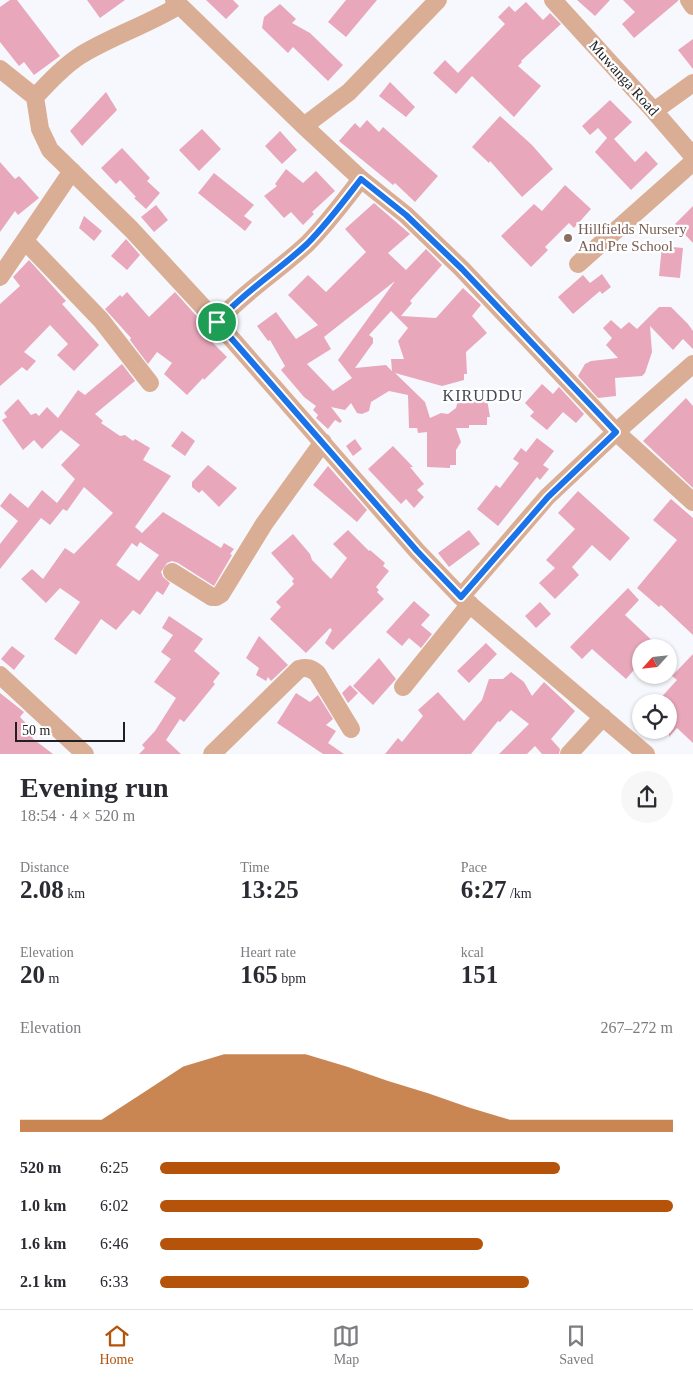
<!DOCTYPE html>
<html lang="en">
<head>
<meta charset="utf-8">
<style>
	:root { --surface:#fff; --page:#f7f7f7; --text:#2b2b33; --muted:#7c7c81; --line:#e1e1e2; --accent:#b45309 }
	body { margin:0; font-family:"Times New Roman",serif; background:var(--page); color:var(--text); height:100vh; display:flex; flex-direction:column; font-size:19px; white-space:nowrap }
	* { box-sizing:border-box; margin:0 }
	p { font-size:16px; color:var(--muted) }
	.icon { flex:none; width:28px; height:28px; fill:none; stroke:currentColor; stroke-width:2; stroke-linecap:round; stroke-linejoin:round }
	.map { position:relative; height:754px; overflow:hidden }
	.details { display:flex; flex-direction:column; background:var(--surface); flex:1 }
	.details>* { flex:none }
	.needle { width:32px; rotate:243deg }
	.controls { position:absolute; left:632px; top:639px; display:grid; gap:10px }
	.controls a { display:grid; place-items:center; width:45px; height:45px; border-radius:50%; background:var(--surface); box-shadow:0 1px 4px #0004; font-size:25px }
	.scale { position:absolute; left:15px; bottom:12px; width:110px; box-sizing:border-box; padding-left:5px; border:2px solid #1f2024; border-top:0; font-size:14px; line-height:18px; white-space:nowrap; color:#1f2024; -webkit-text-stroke:4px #fff; paint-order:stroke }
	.pin { position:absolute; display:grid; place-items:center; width:42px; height:42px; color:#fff; margin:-21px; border:2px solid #fff; border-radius:50%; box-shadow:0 1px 5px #0007 }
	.round { display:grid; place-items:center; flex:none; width:52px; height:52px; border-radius:26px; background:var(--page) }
	.head { display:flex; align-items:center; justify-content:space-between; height:85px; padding:0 20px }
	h1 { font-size:28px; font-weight:700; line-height:38px }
	.figures { display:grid; grid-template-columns:repeat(3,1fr); gap:8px; height:85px; padding:5px 20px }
	.figures div { display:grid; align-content:center }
	.figures b { font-size:25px; font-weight:700 }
	.figures small { font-size:14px; font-weight:400 }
	.figures p { font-size:14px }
	.chart { height:140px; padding:10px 20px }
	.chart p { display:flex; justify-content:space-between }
	.chart svg { width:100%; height:90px; margin-top:5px; fill:var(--accent); opacity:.7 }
	ul { padding:0 20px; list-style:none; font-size:16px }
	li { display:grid; grid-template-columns:80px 60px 1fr; align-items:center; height:38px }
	li i { height:12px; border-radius:6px; background:var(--accent) }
	.tabs { display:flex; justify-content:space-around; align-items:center; height:70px; border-top:1px solid var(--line); background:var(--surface); font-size:14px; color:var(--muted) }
	.tabs a { display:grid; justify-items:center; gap:2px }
	.tabs .active { color:var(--accent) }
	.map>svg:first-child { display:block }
	.building { fill:#e8a7bb; fill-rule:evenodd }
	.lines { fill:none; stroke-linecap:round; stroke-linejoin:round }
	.minor { stroke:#daae94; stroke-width:18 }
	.route-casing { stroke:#fff; stroke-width:10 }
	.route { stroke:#1a73e8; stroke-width:6 }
	.education-dot { fill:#8d6e63; stroke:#fff; stroke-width:2 }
	.labels { text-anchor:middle; stroke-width:4.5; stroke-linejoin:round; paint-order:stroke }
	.street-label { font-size:15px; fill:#1f2024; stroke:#fff }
	.education-label { font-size:15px; fill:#785e54; stroke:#fff; text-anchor:start }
	.neighbourhood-label { font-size:16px; letter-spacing:1px; fill:#444751; stroke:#fff }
</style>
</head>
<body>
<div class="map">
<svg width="693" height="754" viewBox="0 0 693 754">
	<rect width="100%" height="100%" fill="#f7f8fd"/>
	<path class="building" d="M10 0H17L60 56 34 75 24 62 19 66 0 42V7Z
		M87 0H125L100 18Z
		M206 0H233L239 6 226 19Z
		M346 0H377L346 37 328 22Z
		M577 0H610L595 16Z
		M623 0H678V1L634 38 622 24 635 12Z
		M526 2 543 20 550 13 561 24 521 61 522 62 518 66 541 86 514 117 472 76 456 94 433 73 445 60 458 73 505 24 498 17 509 6 515 12Z
		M280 4 296 19 292 23 310 33 343 65 328 81 293 47 288 53 262 28 264 17Z
		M693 39V69L678 50Z
		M390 82 415 107 406 117 379 96Z
		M106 92 117 110 82 146 70 131Z
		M610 100 632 122 614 139 635 162 646 151 658 164 631 190 595 152 607 138 598 128 590 135 582 126Z
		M500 116 532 145 553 169 522 197 490 161 489 163 472 147Z
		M367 120 379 132 383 127 438 176 415 202 395 183 393 185 339 141 355 123 360 128Z
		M202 129 221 149 199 171 179 150Z
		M280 131 297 150 282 164 265 146Z
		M122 148 150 178 147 181 160 193 146 209 134 198 136 197 120 180 116 184 101 168Z
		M0 162 15 179 19 176 39 198 18 215 15 211 0 232Z
		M286 169 303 183 316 171 335 191 312 212 314 214 303 225 291 212 284 218 264 196 277 186 275 184Z
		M214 173 254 205 244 216 252 222 245 231 198 193Z
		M565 185 591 209 574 228 569 223 545 247 548 250 531 267 501 236 534 204 542 211Z
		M374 203 410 234 388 253 406 270 426 249 442 265 410 301 412 303 401 316 436 318 463 288 481 305 472 316 487 333 466 352 467 374H464V380L442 386 395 373 425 402 430 418 441 413 448 414 456 408 461 389 472 399H487L490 417H487V425H469V428H456L461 442 456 450V465H450V468L427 467V432L418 433 417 428H409L408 395 389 391 371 402 369 411 362 414 357 413 351 403 345 410 331 407 342 421 340 423 335 420 328 429 316 418 318 415 313 410 316 406 304 397 281 370 285 366 270 340 268 341 257 326 276 312 296 339 318 325 288 295 308 275 326 292 366 252 345 229ZM395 281 338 360 352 378 333 391 307 364 331 349 324 337ZM391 311 408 328 398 341 404 359H391L392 371 386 365 355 368 373 343V338L369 335Z
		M156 205 168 220 154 232 141 217Z
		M693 206V243L675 224Z
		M84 216 102 231 94 241 79 228Z
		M126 239 140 255 127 270 111 256Z
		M662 246 683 248 680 278 659 276Z
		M29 260 66 301 62 304 99 345 74 371 57 355 68 344 50 325 24 352 36 361 27 371 22 367 0 386V304L20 286 13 277Z
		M602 274 611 287 602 294 600 291 573 314 558 297 583 275 590 283Z
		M127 292 149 317 175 292 210 331 206 336 227 357 204 380 203 378 187 395 164 374 172 363 157 352 148 364 130 340 131 338 105 309 120 295 122 297Z
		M659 307H671L688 324 693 331V349L683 339 673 350 650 326 652 352 645 373 642 376 615 378 616 396 598 398 578 376 585 364 591 361 618 358 606 345 612 338 603 328 611 320 621 329 629 322 637 329Z
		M122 364 135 381 95 414 103 421 101 423 120 436 125 435 133 441 135 439 150 448 143 460 171 476 135 527 142 533 163 512 221 548 224 543 234 549 230 554 232 555 214 586 178 563 172 561 167 563 161 572 163 577 170 583 163 595 157 591 140 615 133 610 116 630 101 619 76 655 54 639 80 602 60 588 46 603 21 579 32 569 43 579 65 548 74 554 113 513 84 487 67 511 63 509 50 525 41 518 0 569V544L18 521 0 506 10 493 28 508 42 490 57 503 75 479 61 465 80 445 61 430 42 449 34 440 23 450 2 420 7 417 4 413 18 399 31 415 36 413 39 416 47 407 58 418 78 390 85 395ZM140 542 159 555 139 581 116 565 132 543 137 547Z
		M542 384 553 394 559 387 584 414 576 423 563 412 547 430 530 416 534 412 525 403Z
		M686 398 693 406V488L643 441Z
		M182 431 195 441 185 456 171 446Z
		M537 438 554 451 543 465 549 469 540 480 537 477 498 526 477 509 496 485 500 488 519 463 513 459 521 448 526 452Z
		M355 439 362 449 353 456 346 446Z
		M393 446 413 467H410L424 484 417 490 424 497 414 508 406 499 401 504 368 469Z
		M208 465 237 488 219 507 202 490 199 493 192 487V482Z
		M328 466 367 510 357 522 313 485Z
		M578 491 630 538 610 561 592 545 572 567 579 575 555 599 539 583 555 568 546 560 575 529 558 513Z
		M671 499 693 518V635L661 605 659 607 637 588 677 540 653 520Z
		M348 530 369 551 370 550 385 563 383 566 389 571 376 587 379 590 377 592 384 599 333 650 325 643 332 630 330 628 306 653 270 619 281 607 276 602 294 584 292 581 294 579 271 553 293 534 310 554 312 560 331 579 347 558 333 544Z
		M469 530 480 544 449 567 438 553Z
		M628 588 639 600 625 615 660 648H641V662L626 679 592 649 582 659 570 647Z
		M414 601 430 615 421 625 432 634 421 648 409 638 402 646 386 632Z
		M540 602 551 614 536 628 525 616Z
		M169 616 203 639 194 651 220 673 213 682 215 684 184 722 180 719 166 740 181 754H139L145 748 142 745 155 731 176 698 154 682 171 659 161 652 173 635 162 628Z
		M259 636 288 665 271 681 268 677 266 681 256 675 259 668 246 658Z
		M486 643 497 654 469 683 457 671Z
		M12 646 25 656 14 670 1 659Z
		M693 654V743L677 728 669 737V702H657L677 680 672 676Z
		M379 658 396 679 373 705 353 686Z
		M511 672 524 682 532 696 544 682 575 711 551 739 560 749 559 754H542L535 746 527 754H499L529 724 511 710 500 722 498 721 471 754H385L398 738 402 742 423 716 418 710 438 692 464 721 482 700 489 679H503Z
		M350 685 358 693 348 703 342 693Z
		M0 693 24 712 20 717 36 734 32 738 53 754H0Z
		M296 693 310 702 318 695 333 719 326 725 336 731 328 743 344 754H323L277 723Z"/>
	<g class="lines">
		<path class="minor" d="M174 0 304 126 361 179 406 215 462 269 616 432 693 364
			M553 0 654 111 693 156
			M689 0 693 6
			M0 69 35 97C49 82 64 66 81 55 112 36 147 25 178 6
			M35 97 40 129 50 150 131 229 217 322 417 551 461 597 646 754
			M654 111 693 83
			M304 126 349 92 438 0
			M25 241 101 320 150 383
			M578 264 693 162
			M0 277 72 171
			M217 322C244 292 278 271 307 244 327 224 344 201 361 179
			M172 572 212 597H216L221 594 264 524 323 442
			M461 597 547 497 616 432 693 502
			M0 675 85 754
			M403 687 470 604
			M212 754 299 669C307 667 310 668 317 673L351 729
			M569 754 603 717"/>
	</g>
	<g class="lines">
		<g class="route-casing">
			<path id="route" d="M361 179 406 215 462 269 616 432 548 497 461 597 417 551 217 322C244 292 278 271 307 244 327 224 344 201 361 179Z"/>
		</g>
		<use href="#route" class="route"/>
	</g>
	<circle class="education-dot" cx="568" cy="238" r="5"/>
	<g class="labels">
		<g class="street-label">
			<text transform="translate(624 78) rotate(48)" y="5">Muwanga Road</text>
		</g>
		<g class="education-label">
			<text x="578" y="234">Hillfields Nursery<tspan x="578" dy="17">And Pre School</tspan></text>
		</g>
		<g class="neighbourhood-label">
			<text x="483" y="401">KIRUDDU</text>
		</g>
	</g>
</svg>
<div class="controls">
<a><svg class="needle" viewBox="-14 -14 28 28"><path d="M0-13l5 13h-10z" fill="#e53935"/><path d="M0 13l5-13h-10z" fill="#7c7c81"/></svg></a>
<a><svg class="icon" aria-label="locate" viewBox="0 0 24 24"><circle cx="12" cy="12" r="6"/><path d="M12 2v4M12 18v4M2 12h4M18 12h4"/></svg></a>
</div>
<div class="scale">50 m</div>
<div class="pin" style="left:217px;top:322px;background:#1e9e55"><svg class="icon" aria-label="arrive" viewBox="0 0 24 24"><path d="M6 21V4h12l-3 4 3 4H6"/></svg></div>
</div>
<section class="details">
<div class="head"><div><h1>Evening run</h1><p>18:54 · 4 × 520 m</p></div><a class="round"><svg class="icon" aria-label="share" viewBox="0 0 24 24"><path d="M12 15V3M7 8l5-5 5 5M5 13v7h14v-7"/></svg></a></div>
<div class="figures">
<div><p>Distance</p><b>2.08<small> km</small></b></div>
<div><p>Time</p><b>13:25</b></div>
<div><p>Pace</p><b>6:27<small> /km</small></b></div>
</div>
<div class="figures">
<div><p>Elevation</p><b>20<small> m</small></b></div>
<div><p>Heart rate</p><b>165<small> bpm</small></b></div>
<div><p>kcal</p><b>151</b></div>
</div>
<div class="chart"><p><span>Elevation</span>267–272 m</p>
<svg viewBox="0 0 160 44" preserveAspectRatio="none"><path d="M0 44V38L10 38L20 38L30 25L40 12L50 6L60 6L70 6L80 12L90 19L100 25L110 32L120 38L130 38L140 38L150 38L160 38V44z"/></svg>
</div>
<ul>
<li><b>520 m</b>6:25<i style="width:78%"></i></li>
<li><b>1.0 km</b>6:02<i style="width:100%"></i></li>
<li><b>1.6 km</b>6:46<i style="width:63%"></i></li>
<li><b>2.1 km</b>6:33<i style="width:72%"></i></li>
</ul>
</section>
<nav class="tabs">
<a class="active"><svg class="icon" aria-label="home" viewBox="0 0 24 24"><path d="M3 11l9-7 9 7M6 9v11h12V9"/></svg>Home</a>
<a><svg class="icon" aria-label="map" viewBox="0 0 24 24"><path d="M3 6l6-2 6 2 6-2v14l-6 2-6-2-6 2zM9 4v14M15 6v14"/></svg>Map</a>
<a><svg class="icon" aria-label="saved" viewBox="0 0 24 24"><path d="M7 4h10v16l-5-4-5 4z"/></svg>Saved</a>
</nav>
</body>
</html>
